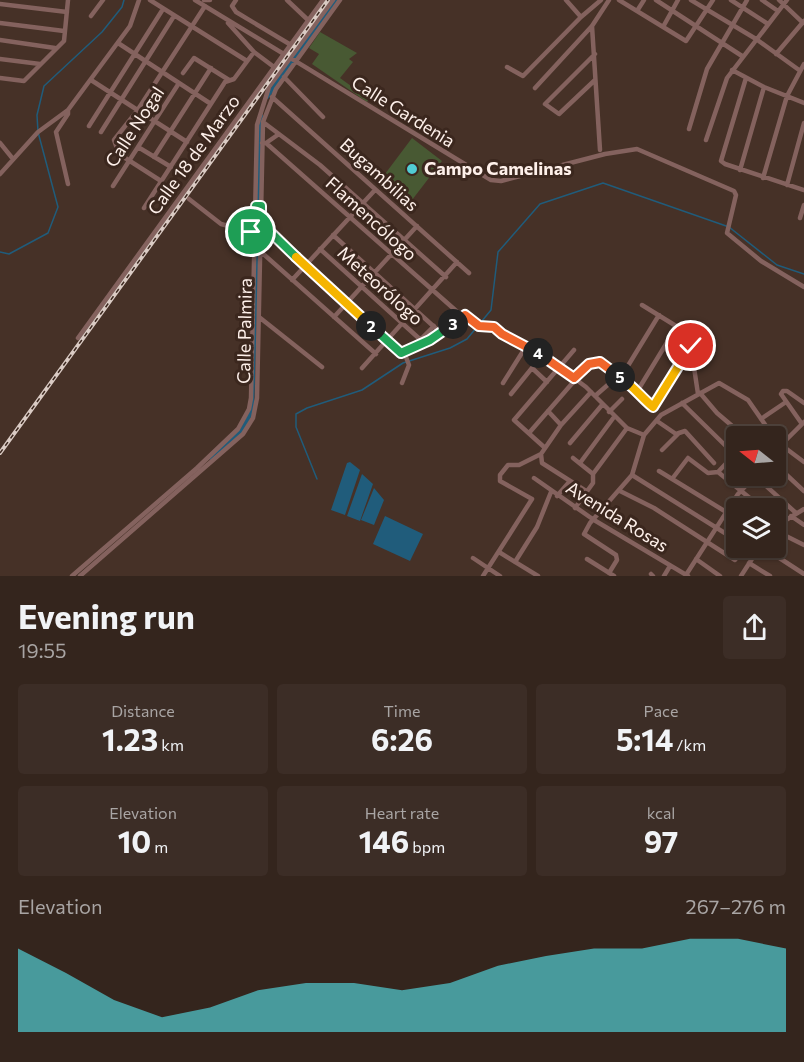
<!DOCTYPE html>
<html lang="en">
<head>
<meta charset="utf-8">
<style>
	:root { --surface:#34251d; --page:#3c2d26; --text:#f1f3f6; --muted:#a9a5a4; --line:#4e423b; --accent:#51ccd3 }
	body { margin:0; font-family:Commissioner,sans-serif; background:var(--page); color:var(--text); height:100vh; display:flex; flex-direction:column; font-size:22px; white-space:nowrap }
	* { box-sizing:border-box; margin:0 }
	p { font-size:20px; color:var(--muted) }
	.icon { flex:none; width:33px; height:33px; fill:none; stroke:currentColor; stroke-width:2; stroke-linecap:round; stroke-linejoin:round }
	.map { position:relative; height:576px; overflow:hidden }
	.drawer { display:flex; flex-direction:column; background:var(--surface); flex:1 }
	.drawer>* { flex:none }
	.needle { width:39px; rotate:287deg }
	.tools { position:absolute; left:726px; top:426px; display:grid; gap:12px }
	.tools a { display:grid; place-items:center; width:60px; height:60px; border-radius:6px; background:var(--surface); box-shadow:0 2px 4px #0004,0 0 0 2px var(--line); font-size:30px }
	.pin { position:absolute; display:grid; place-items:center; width:51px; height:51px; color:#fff; margin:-26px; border:3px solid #fff; border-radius:50%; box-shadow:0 2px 6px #0007 }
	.km { position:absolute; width:30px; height:30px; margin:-15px; border-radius:50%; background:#222; color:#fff; font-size:16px; line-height:30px; text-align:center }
	.round { display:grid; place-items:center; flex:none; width:63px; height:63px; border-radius:6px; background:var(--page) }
	.headline { display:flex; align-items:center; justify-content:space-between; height:102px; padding:0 18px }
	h1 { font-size:33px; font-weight:700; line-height:45px }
	.figures { display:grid; grid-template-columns:repeat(3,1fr); gap:9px; height:102px; padding:6px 18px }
	.figures div { display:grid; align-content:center; border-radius:6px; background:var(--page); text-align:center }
	.figures b { font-size:30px; font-weight:700 }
	.figures small { font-size:16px; font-weight:400 }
	.figures p { font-size:16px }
	.chart { height:168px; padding:12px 18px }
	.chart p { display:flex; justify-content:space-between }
	.chart svg { width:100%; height:108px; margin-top:6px; fill:var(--accent); opacity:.7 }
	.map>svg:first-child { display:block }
	.green { fill:#485933 }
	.water { fill:#205c7b }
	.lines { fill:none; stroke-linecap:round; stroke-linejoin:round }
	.stream { stroke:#205c7b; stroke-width:1.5 }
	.canal { stroke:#205c7b; stroke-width:4 }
	.minor { stroke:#84625e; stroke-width:4.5 }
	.rail-casing { stroke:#dacbc4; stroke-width:4 }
	.rail { stroke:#3b271e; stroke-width:1.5; stroke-dasharray:4.5; stroke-linecap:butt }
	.split-1-casing { stroke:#fff; stroke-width:12 }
	.split-2-casing { stroke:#fff; stroke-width:12 }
	.split-3-casing { stroke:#fff; stroke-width:12 }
	.split-4-casing { stroke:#fff; stroke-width:12 }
	.split-5-casing { stroke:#fff; stroke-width:12 }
	.split-6-casing { stroke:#fff; stroke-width:12 }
	.split-1 { stroke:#22a559; stroke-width:8 }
	.split-2 { stroke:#f5b400; stroke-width:8 }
	.split-3 { stroke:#22a559; stroke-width:8 }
	.split-4 { stroke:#f0652b; stroke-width:8 }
	.split-5 { stroke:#f0652b; stroke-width:8 }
	.split-6 { stroke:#f5b400; stroke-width:8 }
	.poi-dot { fill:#51ccd3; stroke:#3b271e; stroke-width:2 }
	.labels { text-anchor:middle; stroke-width:6; stroke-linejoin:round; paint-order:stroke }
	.street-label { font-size:18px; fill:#fef0ea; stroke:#3b271e }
	.poi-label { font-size:18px; font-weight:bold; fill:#fef0ea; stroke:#3b271e; text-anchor:start }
</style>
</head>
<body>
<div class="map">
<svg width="804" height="576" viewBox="0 0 804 576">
	<rect width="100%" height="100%" fill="#463127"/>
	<path class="green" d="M320 32 357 53 349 59 353 62 340 78 369 99 367 102 312 64 319 54 309 48Z
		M412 138 442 161 412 200 382 178Z"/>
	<path class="water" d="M350 462 360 470 345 515 331 510 347 463Z
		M362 474 373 484 360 521 347 516Z
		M374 488 384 500 374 525 361 520Z
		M385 516 423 534 410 561 373 544Z"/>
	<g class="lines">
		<path class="stream" d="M0 252 9 254 48 233 58 207 38 132 37 115 44 86 102 32 122 7 124 0
			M317 479 296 427V414L307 408 362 390 403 363 450 348 467 339 491 310 498 252 540 204 603 183 729 227 777 265 804 274"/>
		<path class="canal" d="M267 97 336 0
			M211 458 242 430 252 411 261 116"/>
		<path class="minor" d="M150 0 247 61
			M195 0 491 180 501 181 605 154 637 149 734 191 736 195 727 233 761 261 804 287
			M204 0H210
			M236 0 232 6 236 12 291 45
			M287 0 308 20
			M566 0 581 17
			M619 0 686 41 713 0
			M656 0 742 56
			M691 0 756 39 799 70
			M731 0 768 24
			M762 0 778 11
			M779 0 803 23
			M0 4 67 12
			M637 11 644 0
			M91 16 103 0
			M0 23 64 31
			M228 23 254 52 274 67
			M592 26 600 150
			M663 27 678 0
			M0 40 55 48
			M118 43 211 104
			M776 54 804 21
			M0 59 40 64
			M507 67 523 76 581 17 601 0
			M732 70 764 87 804 103
			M183 73 194 58 229 80
			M284 77 323 117
			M0 78 24 81 64 41 68 0
			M746 78 721 161 725 164 804 190
			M91 80 187 142
			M595 80 559 114 545 104 595 54
			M535 88 592 26 609 0
			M272 97 469 273
			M263 122 320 165 446 277
			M89 126 163 9
			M689 129 707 69 747 0
			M101 132 174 16
			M706 140 727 78 787 0
			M0 143 13 159
			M262 143H266L462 316 468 317 479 326 494 327 525 348 543 355 532 368 547 382
			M266 143 279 134
			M138 147 171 167
			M154 157 211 68
			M740 170 764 87
			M0 174 38 132 68 110
			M763 178 787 96 804 64
			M161 181 119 154 114 140 137 111 205 6
			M68 184 56 132 68 114V110L130 26 139 0
			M787 185 804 123
			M113 186 179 83
			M189 199 221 224 251 232 255 230
			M144 208 225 82 234 79 254 52
			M800 218 804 205
			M261 223 400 353 442 334 462 316
			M333 235 442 334
			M320 249 423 342
			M260 251 376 354
			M292 280 375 190
			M642 305 689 334 698 394
			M259 317 322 367
			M334 317 417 226
			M78 338 323 0
			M420 340 434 326
			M543 355 586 387 627 428 644 435
			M362 368 457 262
			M402 383 409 365 404 352
			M503 383 525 348
			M638 390 641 398 653 407 691 348
			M700 393 717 413 744 436
			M511 394 532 368
			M595 396 626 369 659 315
			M682 403 736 456
			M548 411 561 425
			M609 412 622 399
			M761 419 786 402
			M657 421 676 434 685 431 714 463
			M802 424 781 394 783 391H787L804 403
			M529 433 589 364 600 362 638 390 677 326
			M776 441 804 462
			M570 443 602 405
			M544 447 514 420 574 350
			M662 450 678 434
			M776 450 804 422
			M541 454 542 463 586 491
			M573 458 593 474V483L575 508
			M580 463 614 417
			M776 465 804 491
			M659 471 736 518
			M718 472 734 455
			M593 474 627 428
			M632 475 736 540
			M755 476 796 513
			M534 478 594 520 688 576
			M672 479 688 458 708 473 718 472 762 508
			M620 491 654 508 735 560 744 548
			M557 496 570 481
			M735 498 746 508
			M791 516 804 525
			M776 526 804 509
			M776 531 804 545
			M764 548 804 574
			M499 552 538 576
			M473 558 500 576
			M587 559 614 576
			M696 559 720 576
			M515 562 537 527 551 492
			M749 563 770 576
			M609 573 617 560 616 555 584 534 590 523 632 475 644 435 661 415 719 383 748 400 773 436
			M651 574 653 576
			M686 575 738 494 755 476
			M72 576 197 468 238 429 249 409 251 398 257 125 269 87 333 0
			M80 576 243 434 253 418 257 398 263 122 276 89 340 0
			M483 576 532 499 500 481V475L508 465H519L541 454 561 425 591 392
			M664 576 670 566
			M741 576 759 548"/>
		<g class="rail-casing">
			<path id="rail" d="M0 453 328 0"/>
		</g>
		<use href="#rail" class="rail"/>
	</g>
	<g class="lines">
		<g class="split-1-casing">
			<path id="split-1" d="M251 232 255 230 256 206H261V223L296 257"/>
		</g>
		<g class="split-2-casing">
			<path id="split-2" d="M296 257 371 326"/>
		</g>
		<g class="split-3-casing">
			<path id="split-3" d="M371 326 401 353 430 340 453 324"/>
		</g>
		<g class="split-4-casing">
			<path id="split-4" d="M453 324 465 315 479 326 494 327 502 334 538 353"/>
		</g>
		<g class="split-5-casing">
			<path id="split-5" d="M538 353 574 378 589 364 600 362 620 377"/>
		</g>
		<g class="split-6-casing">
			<path id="split-6" d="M620 377C633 386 641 397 653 407L691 346"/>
		</g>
		<use href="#split-1" class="split-1"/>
		<use href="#split-2" class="split-2"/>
		<use href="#split-3" class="split-3"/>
		<use href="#split-4" class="split-4"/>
		<use href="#split-5" class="split-5"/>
		<use href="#split-6" class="split-6"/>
	</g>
	<circle class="poi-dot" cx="412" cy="169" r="6"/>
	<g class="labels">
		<g class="street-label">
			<text transform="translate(403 112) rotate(32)" y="6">Calle Gardenia</text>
			<text transform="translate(135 127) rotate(-57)" y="6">Calle Nogal</text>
			<text transform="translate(194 155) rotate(-54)" y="6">Calle 18 de Marzo</text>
			<text transform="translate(379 175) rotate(42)" y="6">Bugambilias</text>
			<text transform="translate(371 219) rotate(42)" y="6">Flamencólogo</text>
			<text transform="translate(380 286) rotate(42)" y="6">Meteorólogo</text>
			<text transform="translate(245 331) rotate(-89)" y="6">Calle Palmira</text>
			<text transform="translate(617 517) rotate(32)" y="6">Avenida Rosas</text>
		</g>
		<g class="poi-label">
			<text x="424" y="175">Campo Camelinas</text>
		</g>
	</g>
</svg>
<div class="tools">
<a><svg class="needle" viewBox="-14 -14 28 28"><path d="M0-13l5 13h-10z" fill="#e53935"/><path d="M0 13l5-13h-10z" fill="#a9a5a4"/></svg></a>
<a><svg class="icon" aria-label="layers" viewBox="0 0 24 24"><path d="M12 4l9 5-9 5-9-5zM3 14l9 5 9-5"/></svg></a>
</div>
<div class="pin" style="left:251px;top:232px;background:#1e9e55"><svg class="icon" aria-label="arrive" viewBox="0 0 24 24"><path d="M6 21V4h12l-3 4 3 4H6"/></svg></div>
<div class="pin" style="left:691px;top:346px;background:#d93025"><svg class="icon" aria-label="check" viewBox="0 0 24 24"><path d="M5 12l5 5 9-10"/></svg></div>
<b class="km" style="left:371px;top:326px">2</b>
<b class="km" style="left:453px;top:324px">3</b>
<b class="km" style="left:538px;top:353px">4</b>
<b class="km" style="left:620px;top:377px">5</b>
</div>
<section class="drawer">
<div class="headline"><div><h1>Evening run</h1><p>19:55</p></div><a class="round"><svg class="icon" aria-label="share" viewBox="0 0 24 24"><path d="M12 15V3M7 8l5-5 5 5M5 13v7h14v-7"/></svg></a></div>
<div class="figures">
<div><p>Distance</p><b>1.23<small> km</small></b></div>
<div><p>Time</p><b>6:26</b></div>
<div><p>Pace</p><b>5:14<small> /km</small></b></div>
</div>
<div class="figures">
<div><p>Elevation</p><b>10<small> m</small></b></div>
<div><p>Heart rate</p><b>146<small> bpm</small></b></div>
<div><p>kcal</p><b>97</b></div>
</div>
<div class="chart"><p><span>Elevation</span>267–276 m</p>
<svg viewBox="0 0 160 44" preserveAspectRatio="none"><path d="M0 44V10L10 20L20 31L30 38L40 34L50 27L60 24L70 24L80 27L90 24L100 17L110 13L120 10L130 10L140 6L150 6L160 10V44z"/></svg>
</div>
</section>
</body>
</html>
